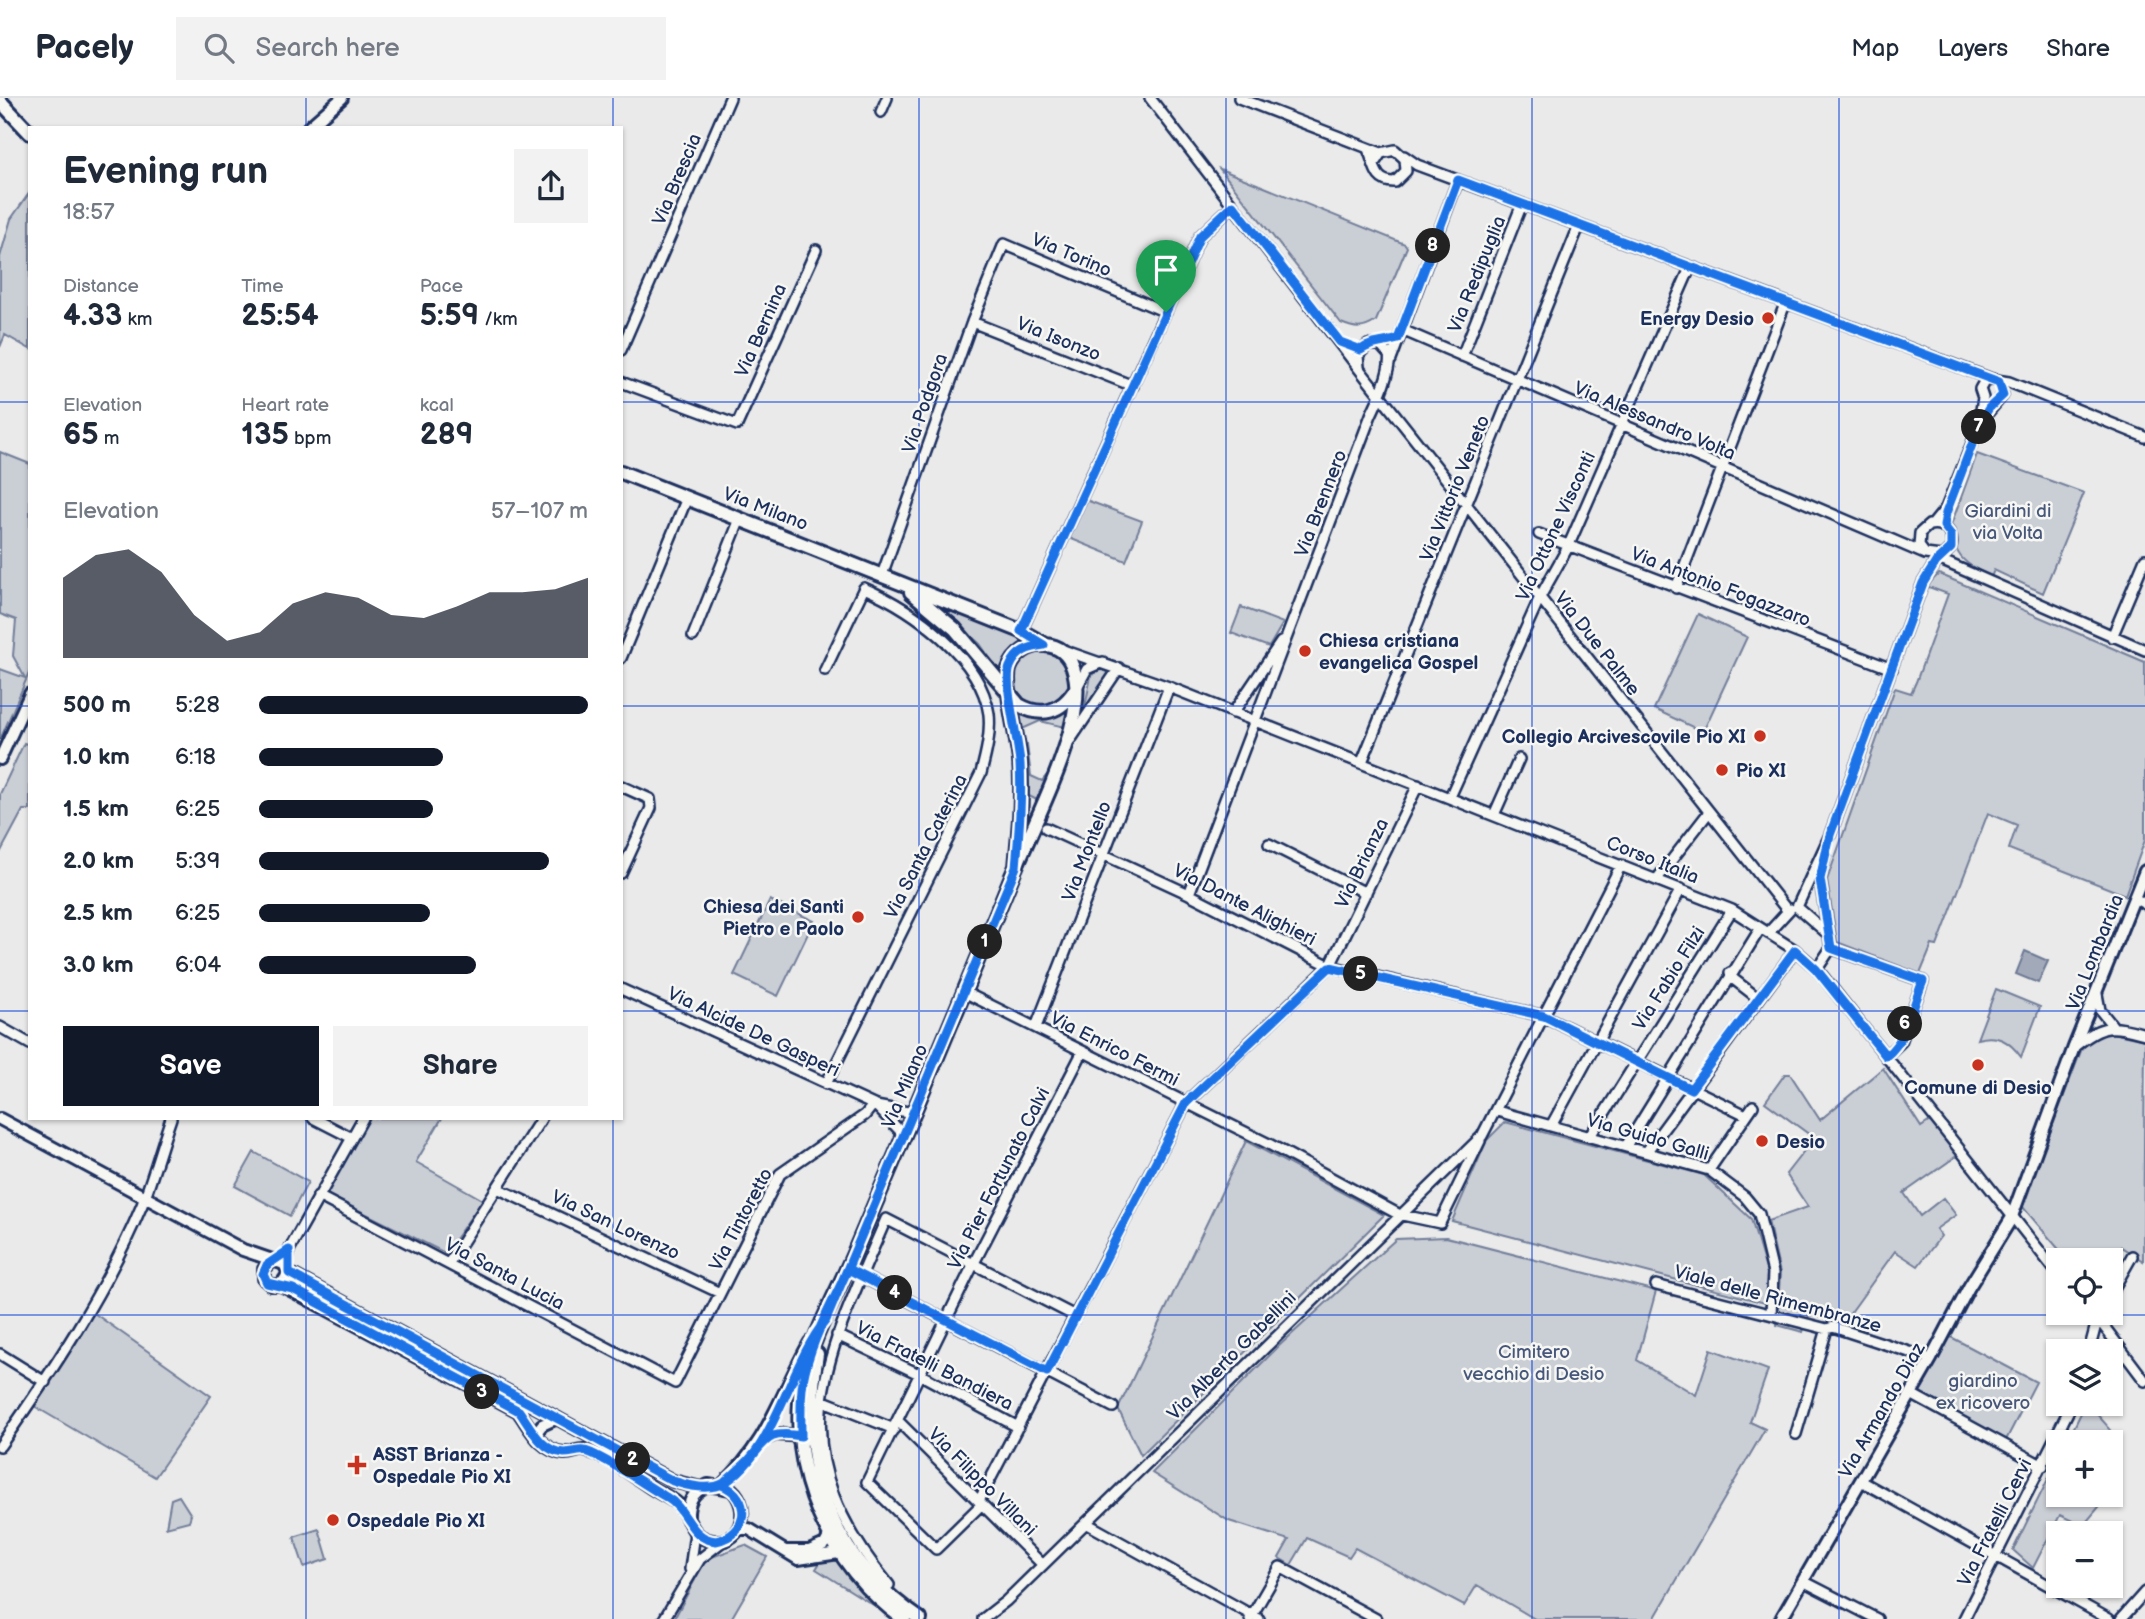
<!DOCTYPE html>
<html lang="en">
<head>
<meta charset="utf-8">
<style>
	:root { --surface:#fff; --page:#f2f2f3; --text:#1f2937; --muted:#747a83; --line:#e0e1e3; --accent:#111827 }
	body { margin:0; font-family:"Balsamiq Sans",sans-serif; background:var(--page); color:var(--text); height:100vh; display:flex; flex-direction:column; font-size:26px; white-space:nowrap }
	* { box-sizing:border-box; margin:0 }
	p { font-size:23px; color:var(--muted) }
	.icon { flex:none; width:38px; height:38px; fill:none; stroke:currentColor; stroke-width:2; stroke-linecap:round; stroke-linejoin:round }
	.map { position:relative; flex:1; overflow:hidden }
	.panel { position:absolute; left:28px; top:28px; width:595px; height:994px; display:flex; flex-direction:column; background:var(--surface); border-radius:0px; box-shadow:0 2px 5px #0004 }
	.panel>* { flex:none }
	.buttons { position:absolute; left:2046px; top:1150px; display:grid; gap:14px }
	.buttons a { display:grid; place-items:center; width:77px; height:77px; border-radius:0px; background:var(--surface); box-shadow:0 2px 5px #0004; font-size:35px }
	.pin { position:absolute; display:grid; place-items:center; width:60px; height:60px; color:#fff; margin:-72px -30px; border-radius:50% 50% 50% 0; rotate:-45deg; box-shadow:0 0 7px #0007 }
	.pin .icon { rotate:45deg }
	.km { position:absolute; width:35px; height:35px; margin:-18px; border-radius:50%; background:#222; color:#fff; font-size:19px; line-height:35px; text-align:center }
	.round { display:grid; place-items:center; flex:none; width:74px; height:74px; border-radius:0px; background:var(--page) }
	.head { display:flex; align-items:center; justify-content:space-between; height:119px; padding:0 35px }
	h1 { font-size:38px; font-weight:700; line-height:52px }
	.metrics { display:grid; grid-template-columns:repeat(3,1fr); gap:10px; height:119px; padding:7px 35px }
	.metrics div { display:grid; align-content:center }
	.metrics b { font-size:30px; font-weight:700 }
	.metrics small { font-size:19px; font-weight:400 }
	.metrics p { font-size:19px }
	.chart { height:196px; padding:14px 35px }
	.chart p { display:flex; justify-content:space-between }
	.chart svg { width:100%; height:126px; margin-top:7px; fill:var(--accent); opacity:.7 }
	.cta { display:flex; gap:14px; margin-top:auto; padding:14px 35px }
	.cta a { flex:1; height:80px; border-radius:0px; background:var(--accent); color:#fff; font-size:28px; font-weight:700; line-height:80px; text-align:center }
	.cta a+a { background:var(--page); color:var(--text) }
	ul { padding:0 35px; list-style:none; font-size:23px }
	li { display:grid; grid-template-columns:112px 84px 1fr; align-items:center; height:52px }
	li i { height:18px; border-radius:9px; background:var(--accent) }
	header { display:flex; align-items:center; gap:42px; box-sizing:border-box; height:98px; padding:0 35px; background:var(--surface); border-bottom:2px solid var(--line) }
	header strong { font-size:33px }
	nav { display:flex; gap:38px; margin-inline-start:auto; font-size:24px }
	.search { width:490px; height:63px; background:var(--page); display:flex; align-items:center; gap:18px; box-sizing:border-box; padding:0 24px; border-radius:0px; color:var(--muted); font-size:26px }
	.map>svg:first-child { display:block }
	.green { fill:#caced5; stroke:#727e9a; stroke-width:2 }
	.water { fill:#a2aaba; stroke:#6c7995; stroke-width:2 }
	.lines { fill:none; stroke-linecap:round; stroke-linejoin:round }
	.minor-casing { stroke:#1b2f5e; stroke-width:14 }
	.tertiary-casing { stroke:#1b2f5e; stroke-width:16 }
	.secondary-casing { stroke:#1b2f5e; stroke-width:18 }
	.minor { stroke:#f6f6f2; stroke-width:9 }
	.tertiary { stroke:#f6f6f2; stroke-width:10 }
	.secondary { stroke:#f6f6f2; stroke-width:12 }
	.route-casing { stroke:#fff; stroke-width:14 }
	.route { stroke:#1a73e8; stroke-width:9 }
	.grid { fill:none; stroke:#1d4ed8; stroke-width:2; stroke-opacity:0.55 }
	.poi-dot { fill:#c8321e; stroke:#f6f6f2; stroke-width:2.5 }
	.labels { text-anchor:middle; stroke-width:5; stroke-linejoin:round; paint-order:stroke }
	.street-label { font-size:19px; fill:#1b2f5e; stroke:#f6f6f2 }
	.poi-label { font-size:19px; font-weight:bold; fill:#1b2f5e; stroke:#f6f6f2; text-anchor:start }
	.park-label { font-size:19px; fill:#47577c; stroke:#f6f6f2 }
</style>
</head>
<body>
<header>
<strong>Pacely</strong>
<div class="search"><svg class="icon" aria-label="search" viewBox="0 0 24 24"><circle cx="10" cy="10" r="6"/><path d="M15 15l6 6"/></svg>Search here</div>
<nav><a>Map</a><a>Layers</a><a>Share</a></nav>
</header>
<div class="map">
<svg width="2145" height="1521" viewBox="0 0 2145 1521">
	<rect width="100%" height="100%" fill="#e9eae9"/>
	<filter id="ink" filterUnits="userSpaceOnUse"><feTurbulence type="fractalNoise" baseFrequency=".0143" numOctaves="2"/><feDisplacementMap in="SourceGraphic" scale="14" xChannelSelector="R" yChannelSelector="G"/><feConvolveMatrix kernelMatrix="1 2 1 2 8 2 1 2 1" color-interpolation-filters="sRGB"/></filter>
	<g filter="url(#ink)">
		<path class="green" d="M1220 71 1405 146 1407 149 1376 223C1363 232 1355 231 1341 225Z
			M30 94V251L5 237 0 249V159L11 121Z
			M0 354 30 366V573L0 642V571L25 580 13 558 16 522 0 516Z
			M1977 356 2084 395 2043 495 1994 472 1991 479C1977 471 1962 466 1956 450 1953 442 1954 435 1951 427Z
			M1086 402 1142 423 1126 463 1069 440Z
			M1939 476 2145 564V742L2125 797 2009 751 2017 727 1988 715 1937 848 1932 847 1920 876 1837 844 1827 782 1895 590 1911 595 1916 584 1948 496 1926 488Z
			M943 506 1031 543C1013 549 1006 560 1003 579L980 546 942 512Z
			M1241 509 1283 525 1269 549 1231 535Z
			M1698 516 1747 539 1703 634 1654 611Z
			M1015 581a27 27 0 1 1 54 0a27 27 0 1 1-54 0Z
			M1099 572 1113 573 1084 614 1091 578Z
			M1066 611 1069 612 1065 629 1040 623 1020 632 1017 613Z
			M24 645 30 647V712H23L0 755V696Z
			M1027 647 1031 678 1042 683 1047 677 1037 702 1027 697 1023 648Z
			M770 802 814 823 778 898 734 877Z
			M1996 891 2040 909 2021 959C2009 942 1997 936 1977 941Z
			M2107 934 2145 942 2143 1163 2121 1149 2111 1165 2110 1162H2068L2022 1108 2081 953 2088 943Z
			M1883 970 1921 1029 1930 1023 1958 1057 1904 1095 1920 1118 1943 1100 1956 1117 1936 1131 1941 1138 1918 1168 1895 1153 1844 1224 1809 1217 1803 1234 1777 1227 1780 1175 1768 1123 1808 1109 1786 1076 1814 1040 1765 1004 1785 976H1790L1820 1022Z
			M369 1020H442L416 1064 483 1102 445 1155 326 1096Z
			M1505 1024 1704 1077 1751 1121 1767 1175 1765 1205 1452 1123 1487 1042Z
			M1246 1043 1384 1117 1141 1357 1118 1311Z
			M254 1054 308 1084 290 1118 235 1088Z
			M1446 1139 1656 1193 1637 1262 1696 1297 1711 1251 1768 1272 1750 1324 1765 1331 1654 1521H1535L1477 1487 1464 1508 1355 1450 1349 1459 1307 1440 1291 1467 1279 1460 1289 1442 1229 1423 1152 1375 1280 1247 1396 1141Z
			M91 1213 211 1298 155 1379 34 1308Z
			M1949 1238 2036 1284 2005 1344 1917 1295Z
			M2079 1306H2088L2111 1332 2104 1344H2067L2082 1313Z
			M2058 1361V1396L2109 1397 2083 1428 2060 1417 2033 1470 2013 1452Z
			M179 1398 191 1417 189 1423 166 1429 171 1401Z
			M319 1431 328 1461 304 1469 294 1439Z
			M745 1447 767 1459 731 1521H674L706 1461Z
			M833 1459 885 1511 883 1513 816 1471 821 1463Z"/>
		<path class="water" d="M2025 853 2048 863 2038 885 2016 876Z"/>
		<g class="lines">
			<g class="minor-casing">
				<path id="minor" d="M1150 0 1360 272 1787 812
					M1239 0 1381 55
					M881 14 887 0
					M1368 51C1375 66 1374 85 1395 84L1406 73 1405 61 1395 52 1381 55 1375 64
					M1404 58 1417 67 1992 281
					M972 224 1133 288
					M1402 232 1925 456
					M621 252 730 0
					M1462 258 1522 106
					M1391 262 1458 82
					M1996 282 2009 284 2145 339
					M621 284 737 327 816 152
					M1980 318 1983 300 1980 291 1984 284 1993 281
					M1933 426 1946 410 1981 323 2003 297
					M1539 436 1892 571
					M1936 460 2145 552
					M882 477 972 224 1004 146 1166 214
					M1676 490 1785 206
					M1021 533 1200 138 1233 107
					M693 538 740 421
					M2112 539 2145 461
					M1063 552 1169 589 1732 812 1795 852 1817 871 2058 1176
					M621 560 687 400
					M825 572 864 490C912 511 981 559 989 616 991 636 986 656 981 675L826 986
					M1076 591 1087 571 1103 564
					M1233 615 1281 544
					M1071 641 1119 570
					M1362 664 1579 128
					M621 688 650 701 651 710 621 775
					M1450 699 1540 499 1568 449 1690 170
					M1494 717 1519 661
					M1046 730 1189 796 1330 868 1544 918 1746 1017
					M1269 746 1366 795
					M1657 781 1709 714
					M1189 796 1371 317C1378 303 1392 270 1389 257L1380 247H1368L1358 257 1359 269
					M2134 800 2145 806
					M1797 809 1830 737 1923 485 1936 464 1951 450C1954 435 1945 424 1929 427L1920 435 1919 448 1925 456 1941 458
					M1797 809 1828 836
					M1768 835 1790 811
					M1831 850 1923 883 1901 944 1886 958
					M1817 871 1831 850 1820 781 1825 757
					M1730 875 1732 880 1759 901
					M621 891 876 1008 913 1015
					M964 894 1267 1045 1398 1116 1440 1125 1480 1043
					M2097 896 2100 912 2112 927
					M0 929 30 946
					M1036 929 1169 589
					M2075 948C2104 925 2111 927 2145 936
					M877 1009 904 1037
					M1497 1013 1709 1072 1745 1099 1759 1116 1773 1175 1771 1216
					M313 1020 352 1040
					M1551 1028 1681 791
					M1590 1038 1732 812
					M1626 1048 1760 831
					M1647 1053 1795 852
					M1709 1072 1753 1008
					M497 1090 541 1021
					M318 1098 675 1285 780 1076 865 1017 873 1007
					M449 1165 497 1090 720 1195
					M287 1170 289 1152 363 1020
					M848 1171 1113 1309
					M1656 1187 1827 1231 1833 1229 1931 1261
					M2110 1197 2132 1158
					M2093 1214 2145 1283
					M837 1237 921 1277 1018 1329
					M2089 1253 2098 1219
					M0 1256 45 1284
					M1911 1296 2043 1368
					M821 1302 894 1331
					M898 1323 1043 1467
					M1796 1336 1827 1231
					M0 1348C53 1272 106 1193 142 1107 153 1079 161 1049 171 1020
					M1861 1383 2109 1521
					M979 1403 1186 1005 1330 868 1418 687
					M982 1406 936 1451 867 1384 974 1165 1082 955
					M1086 1425 1259 1521
					M690 1471 695 1435
					M1803 1483 1877 1521
					M889 1487C775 1349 824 1266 886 1121L1075 1218
					M664 1521 700 1461 723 1443
					M983 1521 1006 1503 1482 1038 1621 767
					M1250 1521 1280 1469 1376 1521
					M1964 1521 2072 1306
					M2121 1521 2145 1494"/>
			</g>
			<g class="tertiary-casing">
				<path id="tertiary" d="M308 30 342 0
					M0 661 30 596
					M0 1021 243 1152 284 1166 289 1175 281 1187H271L264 1181V1171L271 1164
					M289 1175 673 1383 701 1390
					M281 1187 518 1313C530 1329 540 1353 564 1355 571 1356 578 1351 584 1352 609 1357 634 1379 655 1392 662 1396 671 1400 678 1406 690 1417 689 1437 708 1442 741 1451 753 1410 731 1391L708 1387C692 1394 687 1405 688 1422
					M535 1336 542 1327 557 1320
					M762 1342 776 1336 801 1338 805 1342
					M722 1387C769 1344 780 1297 810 1244
					M739 1431H749L798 1461 839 1455
					M786 1453H809L825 1446 832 1433
					M1781 1521 1931 1261 1969 1189 2011 1121 2074 949 2145 773"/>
			</g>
			<g class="secondary-casing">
				<path id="secondary" d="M0 3 30 35
					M621 374 1021 533 1044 546
					M911 494 955 531 1019 607C1042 620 1061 614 1075 592
					M817 1256C799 1364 826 1458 920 1521
					M904 1521C830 1469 786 1372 803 1282 811 1239 838 1194 855 1153 908 1028 961 903 1012 778 1031 732 1069 658 1075 610 1079 586 1076 549 1045 547 1029 545 1014 557 1009 571 1004 589 1018 641 1020 663 1023 699 1019 734 1016 769"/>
			</g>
			<use href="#minor" class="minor"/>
			<use href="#tertiary" class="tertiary"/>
			<use href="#secondary" class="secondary"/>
		</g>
	</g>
	<g class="lines" filter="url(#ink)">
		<g class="route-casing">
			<path id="route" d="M1166 214 1021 533 1044 547C1029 549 1016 553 1010 569 1003 586 1019 643 1020 666 1022 701 1019 734 1016 769L826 1222C788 1268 776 1353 724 1385 711 1393 687 1388 673 1383L289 1175V1152L267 1167 263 1176 267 1185 293 1191 519 1313C531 1330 541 1353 564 1355 575 1355 580 1350 591 1355 617 1367 641 1384 666 1399 688 1411 689 1441 716 1443 749 1437 752 1399 722 1387 730 1379 739 1372 747 1364 767 1342 767 1332 801 1338 801 1320 800 1300 803 1283 810 1243 832 1207 848 1171L1047 1274 1186 1005 1330 869 1544 918 1691 991 1795 852 1816 871 1886 958C1907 942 1913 907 1923 883L1831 850 1820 781 1830 737 1923 485 1936 464 1951 450V437L1944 428 1946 415 1981 323 1989 310 2003 297 1999 284 1458 82 1398 241C1386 245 1371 244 1361 252L1340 244 1233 107 1200 138 1166 214"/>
		</g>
		<use href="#route" class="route"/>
	</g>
	<path class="grid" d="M306 0V30M613 0V30M919 0V1521M1226 0V1521M1532 0V1521M1839 0V1521M0 304H30M621 304H2145M0 608H30M621 608H2145M0 913H30M621 913H2145M306 1020V1521M613 1020V1521M0 1217H2145"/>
	<g class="poi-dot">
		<circle cx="1768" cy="220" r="7"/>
		<circle cx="1305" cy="553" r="7"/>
		<circle cx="1760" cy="638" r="7"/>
		<circle cx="1722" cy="672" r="7"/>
		<circle cx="858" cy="819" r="7"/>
		<circle cx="1978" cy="967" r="7"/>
		<circle cx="1762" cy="1043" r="7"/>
		<path d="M353.5 1356.5h7v7h7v7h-7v7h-7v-7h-7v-7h7z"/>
		<circle cx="333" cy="1422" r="7"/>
	</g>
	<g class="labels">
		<g class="street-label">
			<text transform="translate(676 81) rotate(-67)" y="7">Via Brescia</text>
			<text transform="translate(1072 156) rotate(23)" y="7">Via Torino</text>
			<text transform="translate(1476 176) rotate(-68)" y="7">Via Redipuglia</text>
			<text transform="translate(760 232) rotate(-66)" y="7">Via Bernina</text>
			<text transform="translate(1059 240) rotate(22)" y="7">Via Isonzo</text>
			<text transform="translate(924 305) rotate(-71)" y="7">Via Podgora</text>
			<text transform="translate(1655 322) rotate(23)" y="7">Via Alessandro Volta</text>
			<text transform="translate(1454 390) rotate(-68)" y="7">Via Vittorio Veneto</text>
			<text transform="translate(1320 405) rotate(-69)" y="7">Via Brennero</text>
			<text transform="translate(766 410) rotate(21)" y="7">Via Milano</text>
			<text transform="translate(1555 428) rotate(-65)" y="7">Via Ottone Visconti</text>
			<text transform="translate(1721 488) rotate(21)" y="7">Via Antonio Fogazzaro</text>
			<text transform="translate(1598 545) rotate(52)" y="7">Via Due Palme</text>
			<text transform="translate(925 748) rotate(-63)" y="7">Via Santa Caterina</text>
			<text transform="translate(1086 753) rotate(-69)" y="7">Via Montello</text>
			<text transform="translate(1653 761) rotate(22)" y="7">Corso Italia</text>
			<text transform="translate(1361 765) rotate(-64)" y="7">Via Brianza</text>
			<text transform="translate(1245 806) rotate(27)" y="7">Via Dante Alighieri</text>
			<text transform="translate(2094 854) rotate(-68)" y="7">Via Lombardia</text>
			<text transform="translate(1668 880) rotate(-58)" y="7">Via Fabio Filzi</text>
			<text transform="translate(754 933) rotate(25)" y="7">Via Alcide De Gasperi</text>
			<text transform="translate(1115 950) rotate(27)" y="7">Via Enrico Fermi</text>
			<text transform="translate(904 988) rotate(-67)" y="7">Via Milano</text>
			<text transform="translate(1648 1038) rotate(16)" y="7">Via Guido Galli</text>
			<text transform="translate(998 1080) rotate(-63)" y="7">Via Pier Fortunato Calvi</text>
			<text transform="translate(740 1121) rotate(-62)" y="7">Via Tintoretto</text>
			<text transform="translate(616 1126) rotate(25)" y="7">Via San Lorenzo</text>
			<text transform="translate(505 1175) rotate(28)" y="7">Via Santa Lucia</text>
			<text transform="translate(1778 1200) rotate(15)" y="7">Viale delle Rimembranze</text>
			<text transform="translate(1231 1257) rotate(-45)" y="7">Via Alberto Gabellini</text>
			<text transform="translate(935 1267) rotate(27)" y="7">Via Fratelli Bandiera</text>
			<text transform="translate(1881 1312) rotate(-60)" y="7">Via Armando Diaz</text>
			<text transform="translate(983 1383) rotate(45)" y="7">Via Filippo Villani</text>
			<text transform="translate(1994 1424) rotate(-63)" y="7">Via Fratelli Cervi</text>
		</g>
		<g class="poi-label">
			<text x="1754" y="227" text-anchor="end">Energy Desio</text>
			<text x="1319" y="549">Chiesa cristiana<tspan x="1319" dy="22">evangelica Gospel</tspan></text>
			<text x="1746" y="645" text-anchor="end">Collegio Arcivescovile Pio XI</text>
			<text x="1736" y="679">Pio XI</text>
			<text x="844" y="815" text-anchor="end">Chiesa dei Santi<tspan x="844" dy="22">Pietro e Paolo</tspan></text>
			<text x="1978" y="996" text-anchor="middle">Comune di Desio</text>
			<text x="1776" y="1050">Desio</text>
			<text x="373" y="1363">ASST Brianza -<tspan x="373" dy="22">Ospedale Pio XI</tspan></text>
			<text x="347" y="1429">Ospedale Pio XI</text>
		</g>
		<g class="park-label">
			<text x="2008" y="419">Giardini di<tspan x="2008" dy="22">via Volta</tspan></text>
			<text x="1534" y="1260">Cimitero<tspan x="1534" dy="22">vecchio di Desio</tspan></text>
			<text x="1983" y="1289">giardino<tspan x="1983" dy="22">ex ricovero</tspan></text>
		</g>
	</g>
</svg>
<div class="buttons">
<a><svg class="icon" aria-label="locate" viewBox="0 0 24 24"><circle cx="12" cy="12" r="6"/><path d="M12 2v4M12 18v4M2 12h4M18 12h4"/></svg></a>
<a><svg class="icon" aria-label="layers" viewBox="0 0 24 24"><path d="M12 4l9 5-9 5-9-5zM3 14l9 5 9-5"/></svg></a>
<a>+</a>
<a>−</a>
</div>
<div class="pin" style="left:1166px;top:214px;background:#1e9e55"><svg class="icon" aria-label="arrive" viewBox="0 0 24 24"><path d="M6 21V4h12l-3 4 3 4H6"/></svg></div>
<b class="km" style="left:985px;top:844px">1</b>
<b class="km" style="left:633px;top:1362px">2</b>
<b class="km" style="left:482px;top:1294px">3</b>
<b class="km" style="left:895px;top:1195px">4</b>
<b class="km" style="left:1361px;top:876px">5</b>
<b class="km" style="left:1905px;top:926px">6</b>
<b class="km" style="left:1979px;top:329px">7</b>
<b class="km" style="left:1433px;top:148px">8</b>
<section class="panel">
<div class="head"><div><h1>Evening run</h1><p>18:57</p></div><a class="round"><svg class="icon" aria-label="share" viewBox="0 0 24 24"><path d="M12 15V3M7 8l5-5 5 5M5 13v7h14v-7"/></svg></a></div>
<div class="metrics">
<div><p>Distance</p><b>4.33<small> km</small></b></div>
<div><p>Time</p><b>25:54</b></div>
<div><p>Pace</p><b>5:59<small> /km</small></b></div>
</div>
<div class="metrics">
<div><p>Elevation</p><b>65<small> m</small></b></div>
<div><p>Heart rate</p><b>135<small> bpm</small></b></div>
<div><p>kcal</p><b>289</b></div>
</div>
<div class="chart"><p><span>Elevation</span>57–107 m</p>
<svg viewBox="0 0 160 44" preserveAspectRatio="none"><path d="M0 44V16L10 8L20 6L30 14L40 29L50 38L60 35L70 25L80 21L90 23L100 29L110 30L120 26L130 21L140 21L150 20L160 16V44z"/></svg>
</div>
<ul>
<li><b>500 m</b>5:28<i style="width:100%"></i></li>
<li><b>1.0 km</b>6:18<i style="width:56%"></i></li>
<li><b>1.5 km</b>6:25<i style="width:53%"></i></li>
<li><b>2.0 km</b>5:39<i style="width:88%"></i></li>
<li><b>2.5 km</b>6:25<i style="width:52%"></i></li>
<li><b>3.0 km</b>6:04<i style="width:66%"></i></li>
</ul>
<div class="cta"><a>Save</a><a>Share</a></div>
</section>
</div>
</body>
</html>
